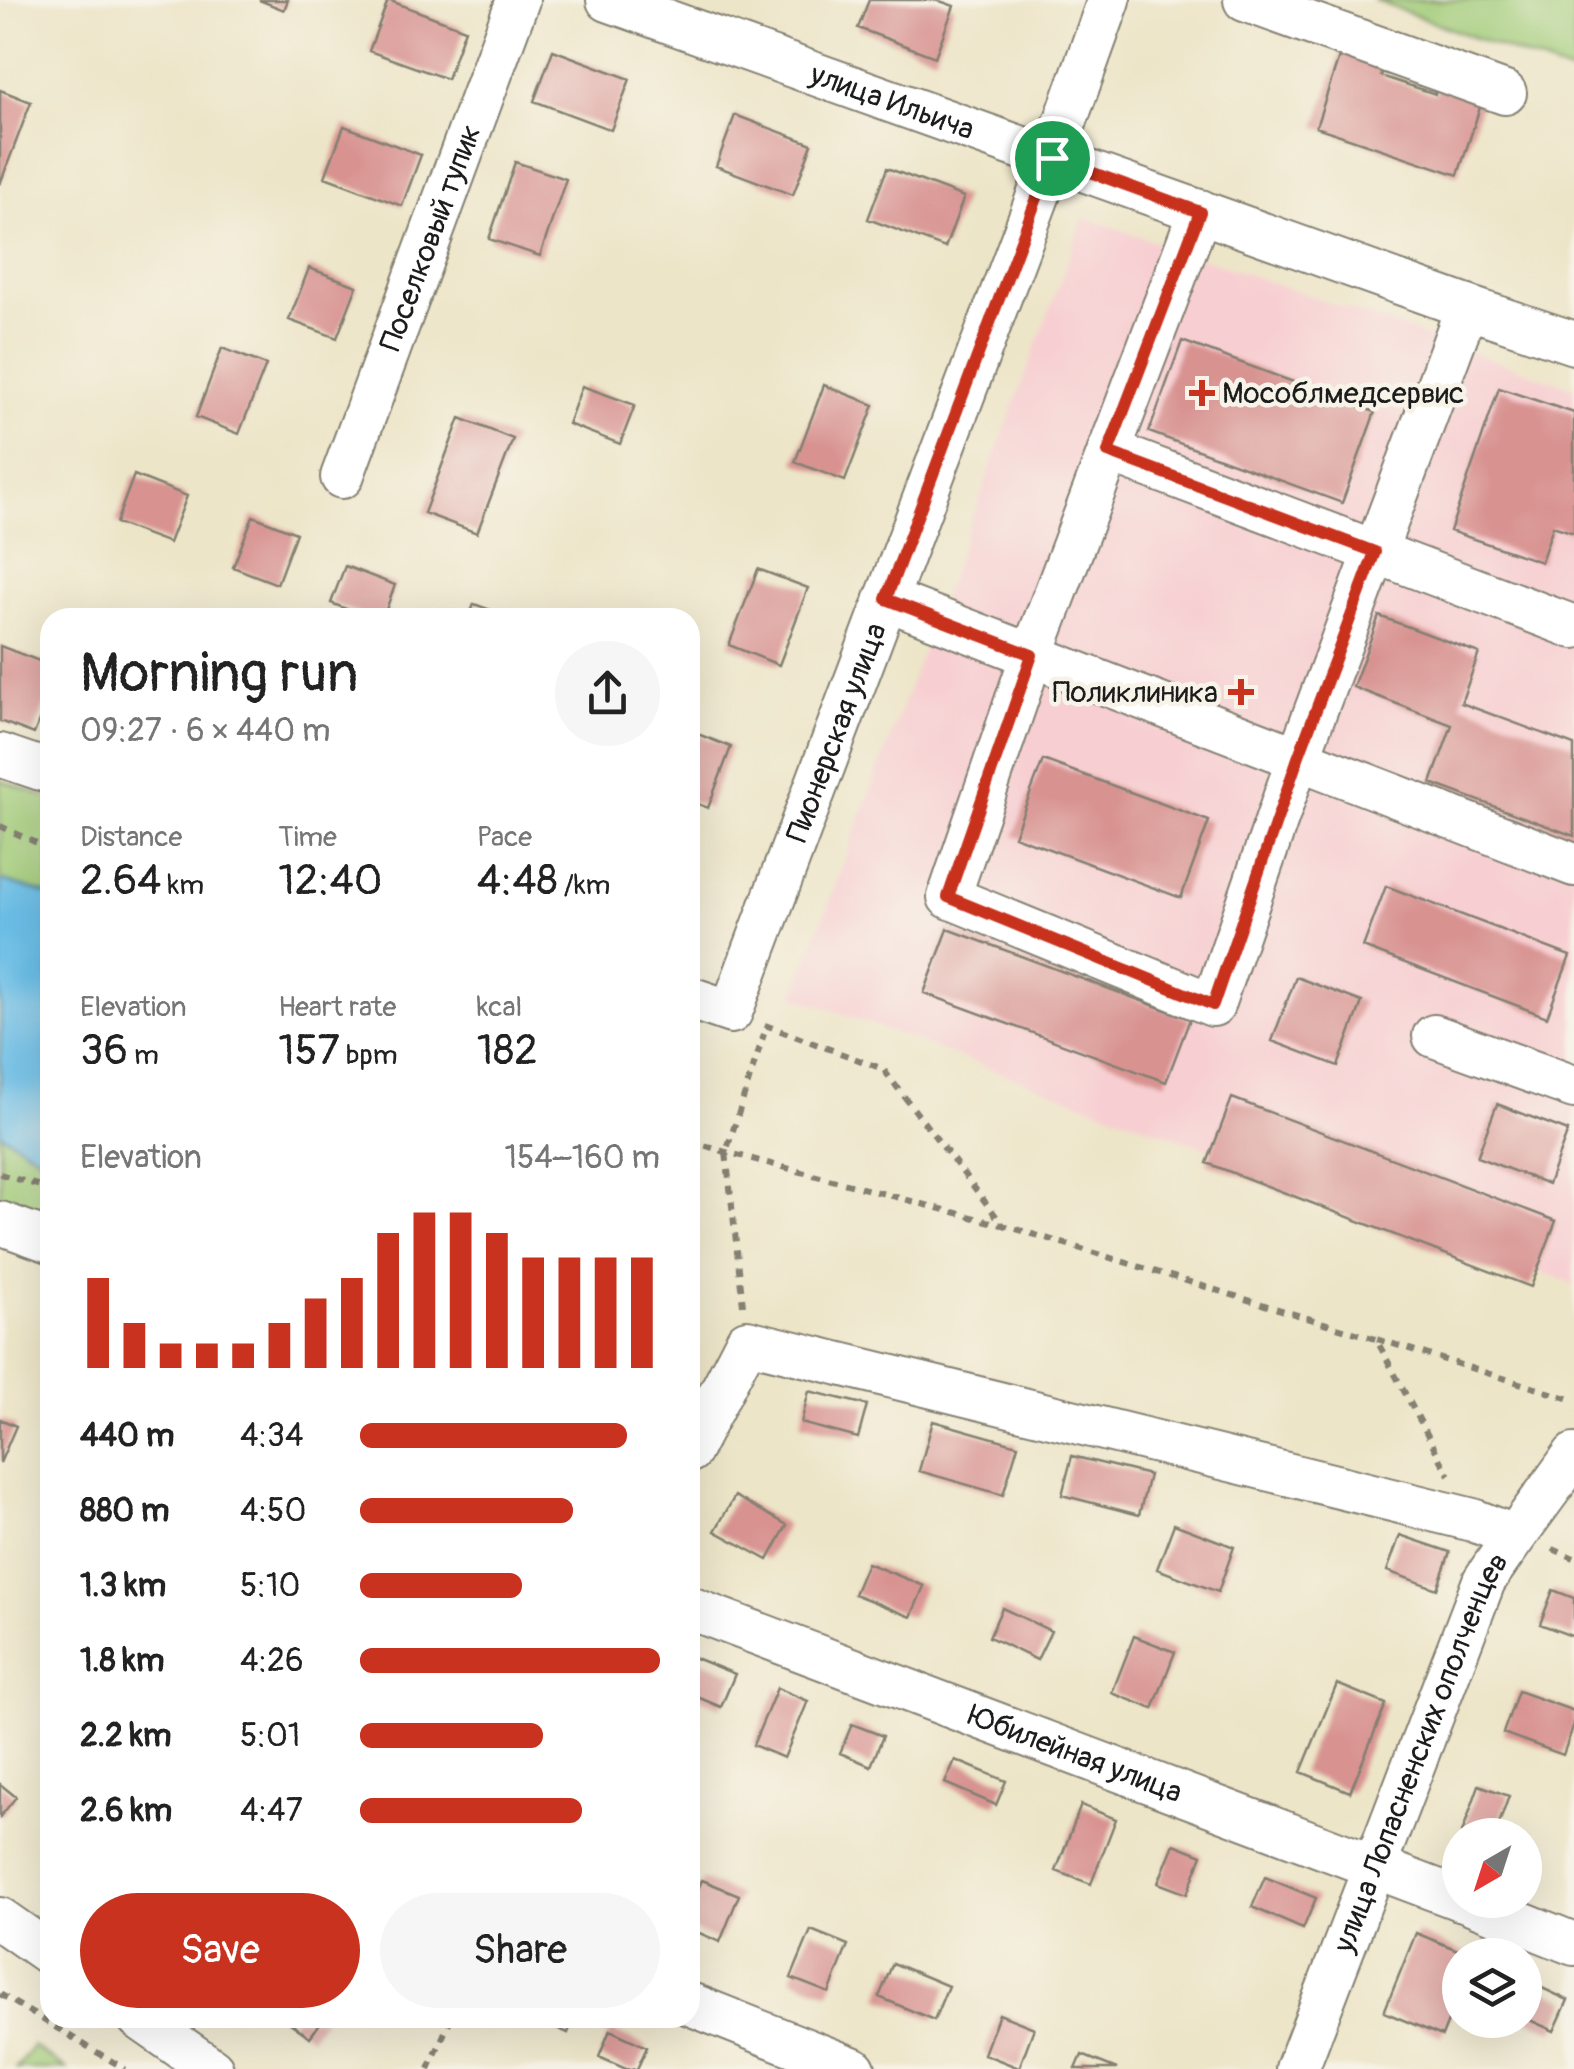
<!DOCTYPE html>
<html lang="en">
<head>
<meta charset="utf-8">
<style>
	:root { --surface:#fff; --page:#f6f6f6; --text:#222; --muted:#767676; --accent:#c8321e }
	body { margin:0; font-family:Pangolin,sans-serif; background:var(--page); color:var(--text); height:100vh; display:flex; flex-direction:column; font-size:38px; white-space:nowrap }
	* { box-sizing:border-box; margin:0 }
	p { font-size:32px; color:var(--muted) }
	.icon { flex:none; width:55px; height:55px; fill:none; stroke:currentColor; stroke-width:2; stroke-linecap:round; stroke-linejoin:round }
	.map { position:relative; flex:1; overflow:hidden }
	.sheet { position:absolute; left:40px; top:608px; width:660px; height:1420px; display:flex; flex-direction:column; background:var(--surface); border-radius:30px; box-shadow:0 10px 40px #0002 }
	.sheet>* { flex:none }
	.needle { width:65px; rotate:219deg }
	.fabs { position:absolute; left:1442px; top:1818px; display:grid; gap:20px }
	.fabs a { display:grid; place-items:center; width:100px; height:100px; border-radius:50%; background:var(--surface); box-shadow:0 10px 40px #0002; font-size:50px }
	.pin { position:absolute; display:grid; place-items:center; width:85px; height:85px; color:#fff; margin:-42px; border:5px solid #fff; border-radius:50%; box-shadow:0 2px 10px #0007 }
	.round { display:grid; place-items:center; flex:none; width:105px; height:105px; border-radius:52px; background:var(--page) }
	.head { display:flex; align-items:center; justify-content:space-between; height:170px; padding:0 40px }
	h1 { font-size:55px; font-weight:600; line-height:75px }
	.metrics { display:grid; grid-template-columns:repeat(3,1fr); gap:15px; height:170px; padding:10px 40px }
	.metrics div { display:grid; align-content:center }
	.metrics b { font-size:42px; font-weight:600 }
	.metrics small { font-size:28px; font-weight:400 }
	.metrics p { font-size:28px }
	.chart { height:280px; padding:20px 40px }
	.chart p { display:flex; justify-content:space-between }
	.chart svg { width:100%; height:180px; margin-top:10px; stroke:var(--accent); stroke-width:6 }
	.action { display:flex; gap:20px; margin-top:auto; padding:20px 40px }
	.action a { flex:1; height:115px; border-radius:60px; background:var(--accent); color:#fff; font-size:40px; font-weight:600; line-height:115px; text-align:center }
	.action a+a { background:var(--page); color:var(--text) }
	ul { padding:0 40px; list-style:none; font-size:32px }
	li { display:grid; grid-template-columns:160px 120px 1fr; align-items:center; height:75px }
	li i { height:25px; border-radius:12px; background:var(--accent) }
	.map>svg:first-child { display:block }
	.built { fill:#f7cfd2 }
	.green { fill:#a0cb77; stroke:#5e744a; stroke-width:2.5 }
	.water { fill:#6abde6; stroke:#436c81; stroke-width:2.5 }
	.building { fill:#d89391 }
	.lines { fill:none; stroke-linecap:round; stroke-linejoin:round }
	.minor-casing { stroke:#848072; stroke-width:46 }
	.path { stroke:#848072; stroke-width:6; stroke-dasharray:8 8; stroke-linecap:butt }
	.minor { stroke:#fff; stroke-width:42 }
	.route-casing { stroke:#fff; stroke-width:20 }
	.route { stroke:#c8321e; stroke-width:12 }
	.poi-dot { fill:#c8321e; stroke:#f7f3e8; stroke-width:4 }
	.labels { text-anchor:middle; stroke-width:9; stroke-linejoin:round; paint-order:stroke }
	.street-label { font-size:30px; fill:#1c1c1c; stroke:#f7f3e8 }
	.poi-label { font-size:30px; fill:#1c1c1c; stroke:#f7f3e8; text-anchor:start }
</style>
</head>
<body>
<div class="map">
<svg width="1574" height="2069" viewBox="0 0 1574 2069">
	<rect width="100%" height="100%" fill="#f7f3e8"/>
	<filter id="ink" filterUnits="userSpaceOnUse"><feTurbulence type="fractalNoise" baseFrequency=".01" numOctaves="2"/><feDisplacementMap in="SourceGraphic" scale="20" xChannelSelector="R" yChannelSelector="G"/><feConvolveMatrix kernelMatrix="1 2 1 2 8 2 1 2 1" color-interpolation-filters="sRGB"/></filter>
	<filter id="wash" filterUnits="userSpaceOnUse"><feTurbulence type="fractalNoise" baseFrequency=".0048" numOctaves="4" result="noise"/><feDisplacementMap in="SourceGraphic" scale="40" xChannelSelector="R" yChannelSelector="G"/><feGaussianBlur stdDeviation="2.25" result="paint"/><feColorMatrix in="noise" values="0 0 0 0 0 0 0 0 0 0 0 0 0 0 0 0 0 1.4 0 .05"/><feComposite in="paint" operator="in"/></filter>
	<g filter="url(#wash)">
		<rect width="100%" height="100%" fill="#ede5c8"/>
		<path class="built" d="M1084 217 1574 388V1284L794 996Z"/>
		<path class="green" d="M1374 0H1574V75Z
			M0 780 50 798V1222L0 1205Z
			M33 2046 66 2069H16Z"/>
		<path class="water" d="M0 880 50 895V1164L0 1133Z"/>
		<g id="blocks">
			<path class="building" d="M259 0H288L284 10Z
				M388 0 465 29 447 79 369 51Z
				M869 0H937L954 6 935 57 858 28Z
				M553 50 630 79 611 130 534 101Z
				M1341 51 1385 66 1381 76 1435 94 1438 83 1483 98 1458 175 1316 127Z
				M0 90 31 102 0 184Z
				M735 115 812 144 793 195 716 166Z
				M344 126 421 155 402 206 325 177Z
				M515 162 566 179 540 256 489 239Z
				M887 168 964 197 945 248 868 219Z
				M309 268 357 286 337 338 289 320Z
				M1182 341 1375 412 1342 503 1149 432Z
				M222 348 266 365 239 434 196 417Z
				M824 385 874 405 845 481 795 462Z
				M582 386 635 405 620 444 568 424Z
				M1499 388 1574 413V533L1553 526 1541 562 1450 531Z
				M460 418 513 439 477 533 424 513Z
				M134 475 187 496 169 543 116 523Z
				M253 516 296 533 277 584 233 567Z
				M345 566 395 585 383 618H369L331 603Z
				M758 569 808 588 779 665 729 645Z
				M474 604 510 617V618H469Z
				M1379 616 1479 653 1461 703 1574 745V836L1431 783 1452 725 1353 687Z
				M0 646 50 665V693L34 734 0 721Z
				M690 731 731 747 708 808 690 801Z
				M1043 760 1209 821 1181 898 1014 836Z
				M1386 886 1570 956 1547 1017 1363 947Z
				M948 929 1190 1019 1166 1082 924 993Z
				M1296 977 1362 1002 1338 1066 1272 1041Z
				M1232 1098 1556 1221 1531 1287 1207 1163Z
				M1497 1104 1568 1131 1548 1184 1477 1157Z
				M809 1391 867 1405 858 1438 801 1423Z
				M0 1419 16 1426 0 1463Z
				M933 1421 1018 1445 1003 1495 919 1471Z
				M1072 1456 1149 1475 1139 1515 1062 1495Z
				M735 1496 787 1525 768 1560 715 1531Z
				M1174 1524 1234 1547 1218 1592 1157 1569Z
				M1400 1535 1450 1552 1437 1589 1387 1571Z
				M867 1563 924 1586 911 1617 854 1594Z
				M1553 1590 1574 1598V1637L1540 1624Z
				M1002 1608 1051 1631 1037 1660 989 1637Z
				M1134 1636 1175 1652 1153 1709 1112 1693Z
				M690 1656 735 1674 721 1707 690 1694Z
				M1337 1684 1386 1704 1350 1792 1301 1772Z
				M777 1688 808 1701 784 1758 753 1745Z
				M1518 1691 1574 1711V1724L1563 1755 1503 1733Z
				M852 1724 883 1736 871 1766 840 1753Z
				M955 1760 1006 1781 996 1805 945 1783Z
				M0 1784 16 1797 0 1817Z
				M1479 1785 1509 1796 1495 1835H1468L1462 1833Z
				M1081 1805 1116 1819 1091 1884 1056 1871Z
				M1174 1844 1202 1855 1187 1894 1158 1883Z
				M1265 1877 1316 1898 1303 1929 1252 1907Z
				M702 1880 739 1895 720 1942 690 1929V1908Z
				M811 1930 848 1945 829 1993 791 1978Z
				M1416 1933 1470 1955H1460V1991L1442 2036 1384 2012Z
				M893 1963 948 1986 934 2020 879 1997Z
				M1525 1980 1568 2000 1554 2031 1525 2018Z
				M999 2014 1034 2028 1019 2068 984 2054Z
				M294 2018H324L310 2037 290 2023Z
				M541 2018H574L568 2033 540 2021Z
				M610 2030 647 2047 637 2069H626L599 2057Z
				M1082 2055 1117 2069H1076Z"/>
		</g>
	</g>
	<g filter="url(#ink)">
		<use href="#blocks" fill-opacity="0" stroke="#848072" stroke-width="2.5"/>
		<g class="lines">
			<g class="minor-casing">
				<g id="minor">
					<path id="s1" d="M608 0 1467 307 1574 343"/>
					<path d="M1245 0 1505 93"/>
					<path d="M1200 211 1032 655 949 897 1213 1005 1298 758 1467 307"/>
					<path d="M1109 451 1574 627"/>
					<path id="s2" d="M342 477 518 0"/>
					<path d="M886 599 1574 865"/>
					<path d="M0 755 50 772"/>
					<path id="s3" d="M690 998 731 1012 1052 159 1109 0"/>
					<path d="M1434 1036 1574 1087"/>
					<path d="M0 1223 50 1241"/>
					<path d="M690 1451 747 1341 1473 1520 1514 1536"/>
					<path id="s4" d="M690 1608 1460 1899"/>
					<path d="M1464 1900 1574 1944"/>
					<path d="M0 1919 50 1954"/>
					<path d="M690 2004 854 2069"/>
					<path d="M139 2018 212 2069"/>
					<path id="s5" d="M1297 2069 1484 1581C1512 1538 1545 1497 1574 1455"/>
				</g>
			</g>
			<path class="path" d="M0 826 50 849
				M765 1025 883 1069 1003 1225 1376 1339 1449 1475
				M690 1141 726 1152 1002 1225
				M0 1174 50 1189
				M743 1305 726 1152 764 1034
				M1377 1339 1574 1400
				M1553 1549 1574 1558
				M0 1994 125 2069
				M429 2069 451 2018"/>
			<use href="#minor" class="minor"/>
		</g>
	</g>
	<g class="lines" filter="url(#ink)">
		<g class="route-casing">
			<path id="route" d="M1052 158 1200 212 1108 452 1375 552 1298 758 1213 1005 948 897 1032 655 886 599Z"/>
		</g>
		<use href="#route" class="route"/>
	</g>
	<g class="poi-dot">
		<path d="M1197 378h10v10h10v10h-10v10h-10v-10h-10v-10h10z"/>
		<path d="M1236 677h10v10h10v10h-10v10h-10v-10h-10v-10h10z"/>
	</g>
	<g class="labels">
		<g class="street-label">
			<text dy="10" stroke="none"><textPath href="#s1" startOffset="302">улица Ильича</textPath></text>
			<text dy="10" stroke="none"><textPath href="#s2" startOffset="255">Поселковый тупик</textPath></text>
			<text dy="10" stroke="none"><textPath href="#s3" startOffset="342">Пионерская улица</textPath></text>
			<text dy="10" stroke="none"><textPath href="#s4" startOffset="412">Юбилейная улица</textPath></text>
			<text dy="10" stroke="none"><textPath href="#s5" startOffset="340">улица Лопасненских ополченцев</textPath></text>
		</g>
		<g class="poi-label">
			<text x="1222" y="403">Мособлмедсервис</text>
			<text x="1218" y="702" text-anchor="end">Поликлиника</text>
		</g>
	</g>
</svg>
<div class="fabs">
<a><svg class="needle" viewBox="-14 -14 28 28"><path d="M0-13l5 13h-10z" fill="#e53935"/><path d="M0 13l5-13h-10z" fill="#767676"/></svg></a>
<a><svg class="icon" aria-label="layers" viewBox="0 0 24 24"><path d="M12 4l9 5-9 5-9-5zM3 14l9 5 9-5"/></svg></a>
</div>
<div class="pin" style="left:1052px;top:158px;background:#1e9e55"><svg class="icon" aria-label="arrive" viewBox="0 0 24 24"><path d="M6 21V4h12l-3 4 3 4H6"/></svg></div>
<section class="sheet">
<div class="head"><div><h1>Morning run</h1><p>09:27 · 6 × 440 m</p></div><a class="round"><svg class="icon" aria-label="share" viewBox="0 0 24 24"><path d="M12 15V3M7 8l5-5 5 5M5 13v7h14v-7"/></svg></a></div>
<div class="metrics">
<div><p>Distance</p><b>2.64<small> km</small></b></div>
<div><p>Time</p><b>12:40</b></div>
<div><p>Pace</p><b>4:48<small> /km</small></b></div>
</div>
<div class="metrics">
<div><p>Elevation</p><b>36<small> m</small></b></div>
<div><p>Heart rate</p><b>157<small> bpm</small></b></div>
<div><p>kcal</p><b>182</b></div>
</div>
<div class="chart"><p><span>Elevation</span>154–160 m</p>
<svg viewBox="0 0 160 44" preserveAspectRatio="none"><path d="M5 44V22M15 44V33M25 44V38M35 44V38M45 44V38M55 44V33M65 44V27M75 44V22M85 44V11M95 44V6M105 44V6M115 44V11M125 44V17M135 44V17M145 44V17M155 44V17"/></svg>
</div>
<ul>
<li><b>440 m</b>4:34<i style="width:89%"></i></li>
<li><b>880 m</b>4:50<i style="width:71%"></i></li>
<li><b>1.3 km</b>5:10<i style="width:54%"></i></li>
<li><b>1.8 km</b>4:26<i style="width:100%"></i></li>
<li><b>2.2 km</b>5:01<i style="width:61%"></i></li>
<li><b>2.6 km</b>4:47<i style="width:74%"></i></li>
</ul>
<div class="action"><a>Save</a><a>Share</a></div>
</section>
</div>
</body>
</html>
